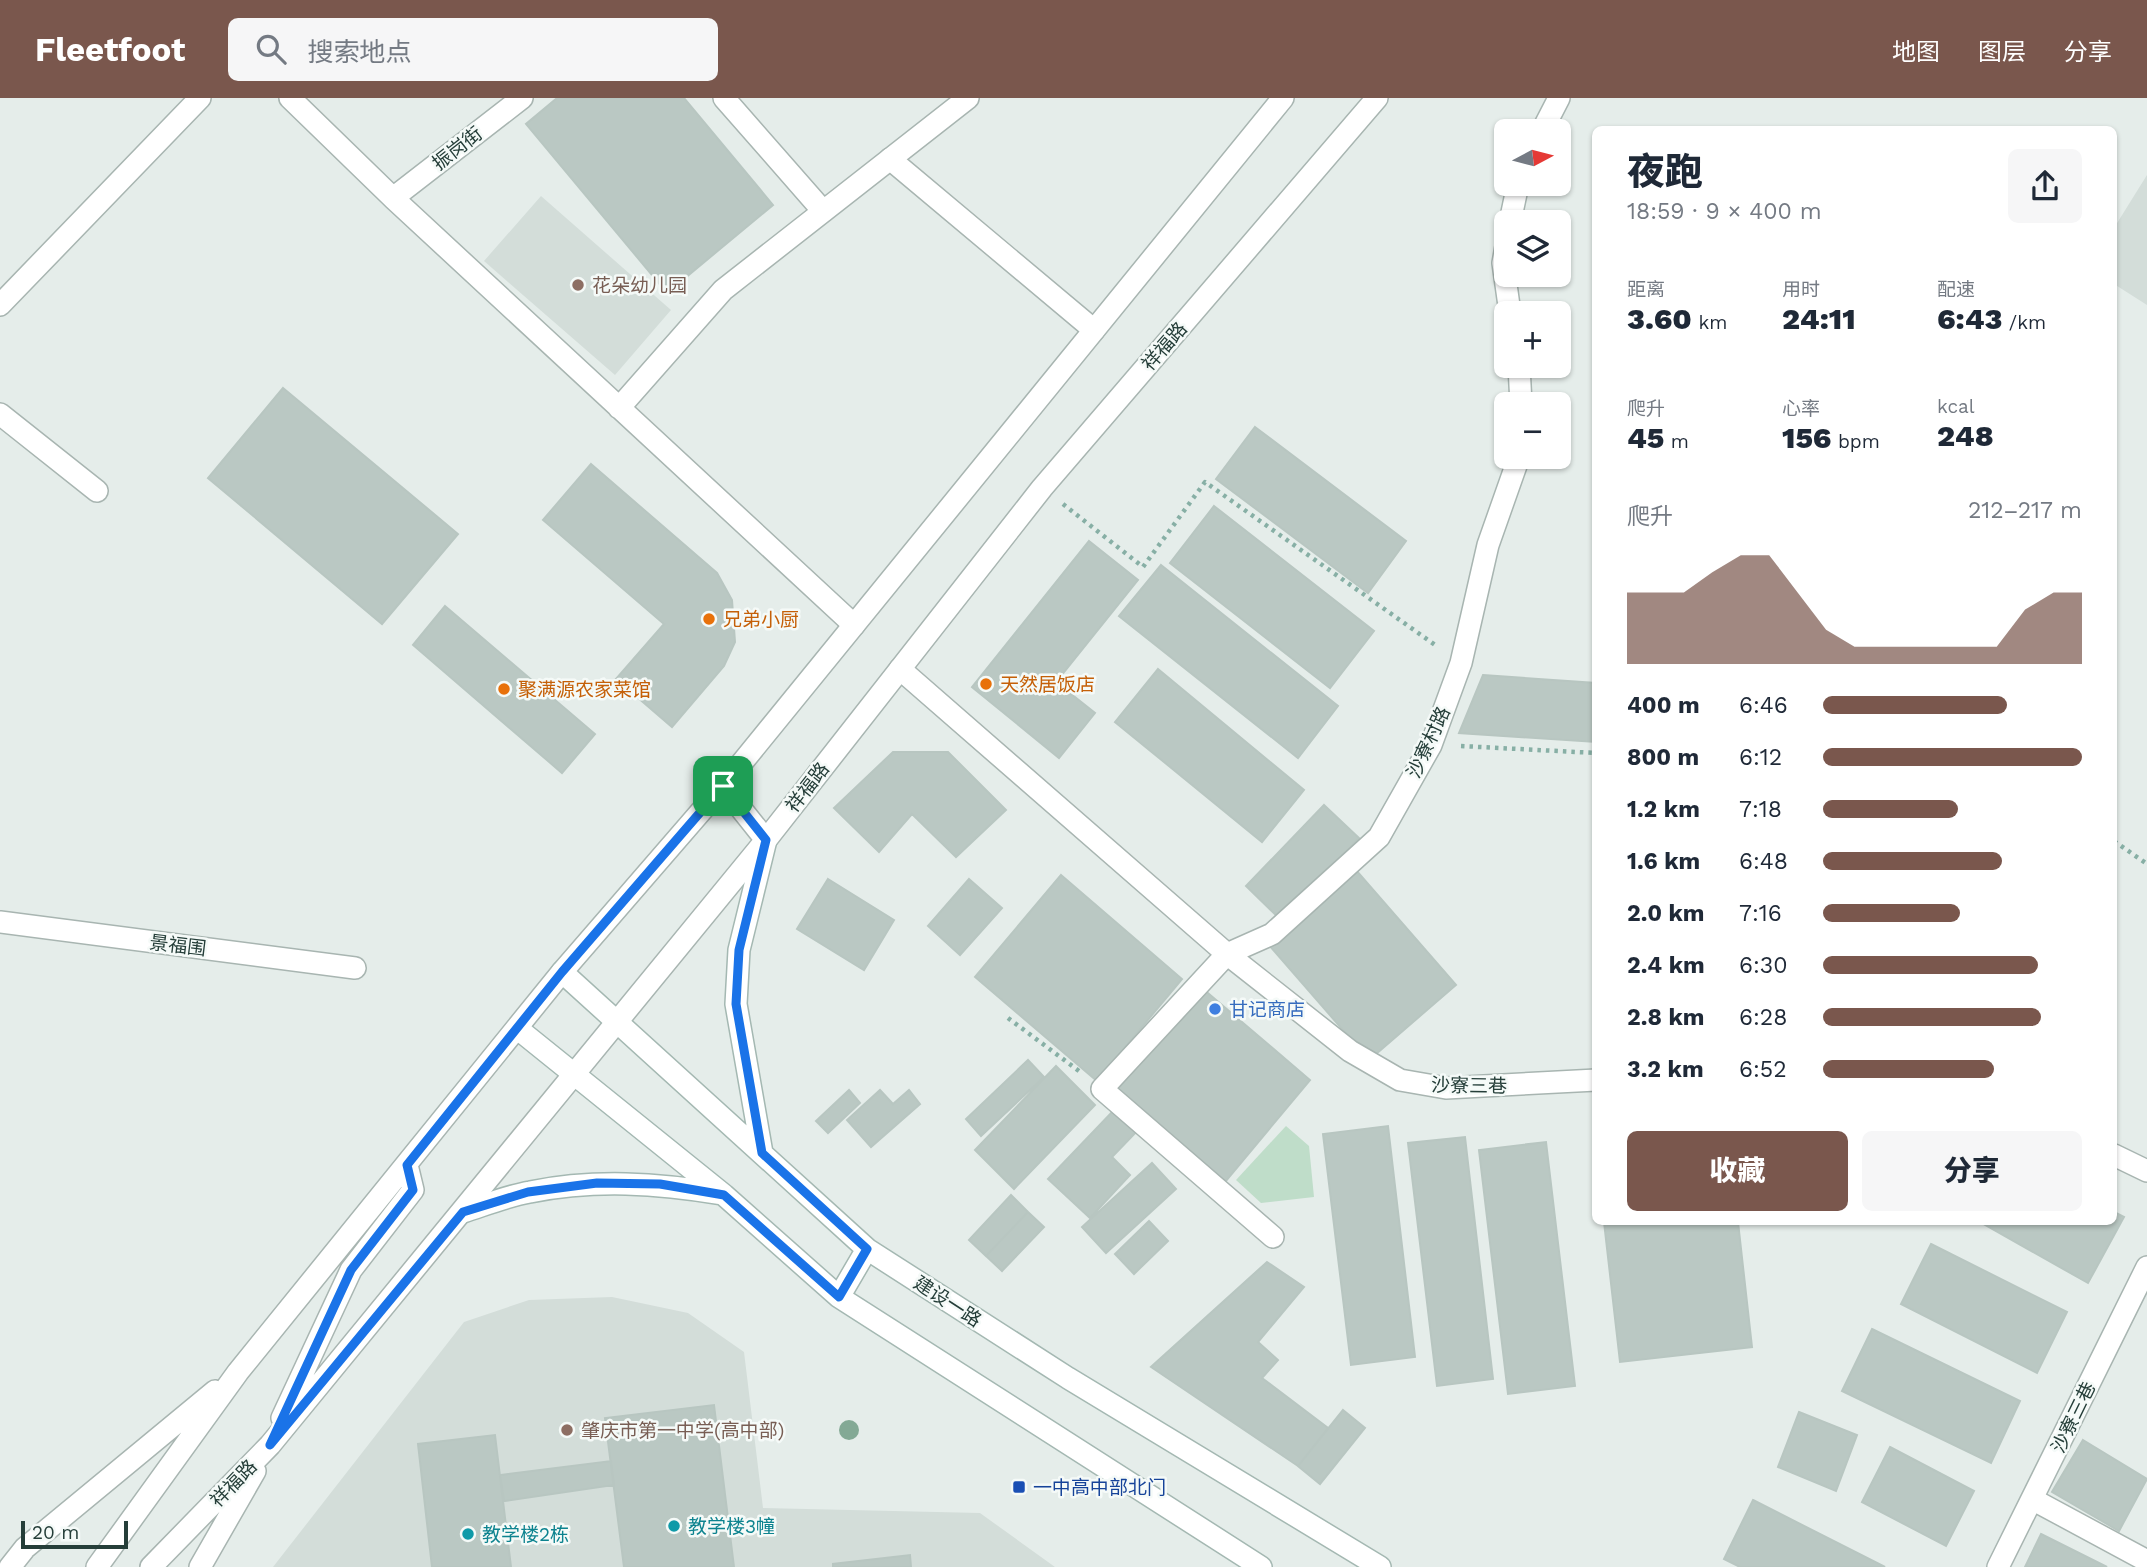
<!DOCTYPE html>
<html lang="zh">
<head>
<meta charset="utf-8">
<style>
	:root { --surface:#fff; --page:#f6f6f7; --text:#1f2937; --muted:#747a83; --accent:#7a574d }
	body { margin:0; font-family:"Work Sans","Noto Sans SC",sans-serif; background:var(--page); color:var(--text); height:100vh; display:flex; flex-direction:column; font-size:26px; white-space:nowrap }
	* { box-sizing:border-box; margin:0 }
	p { font-size:23px; color:var(--muted) }
	.icon { flex:none; width:38px; height:38px; fill:none; stroke:currentColor; stroke-width:2; stroke-linecap:round; stroke-linejoin:round }
	.map { position:relative; flex:1; overflow:hidden }
	.side { position:absolute; left:1592px; top:28px; width:525px; height:1099px; display:flex; flex-direction:column; background:var(--surface); border-radius:10px; box-shadow:0 2px 5px #0004 }
	.side>* { flex:none }
	.needle { width:46px; rotate:83deg }
	.buttons { position:absolute; left:1494px; top:21px; display:grid; gap:14px }
	.buttons a { display:grid; place-items:center; width:77px; height:77px; border-radius:10px; background:var(--surface); box-shadow:0 2px 5px #0004; font-size:35px }
	.scale { position:absolute; left:21px; bottom:18px; width:107px; box-sizing:border-box; padding-left:7px; border:4px solid #253e39; border-top:0; font-size:19px; line-height:24px; white-space:nowrap; color:#253e39; -webkit-text-stroke:5px #f5faf8; paint-order:stroke }
	.pin { position:absolute; display:grid; place-items:center; width:60px; height:60px; color:#fff; margin:-30px; border-radius:14px; box-shadow:0 4px 10px #0006 }
	.round { display:grid; place-items:center; flex:none; width:74px; height:74px; border-radius:10px; background:var(--page) }
	.headline { display:flex; align-items:center; justify-content:space-between; height:119px; padding:0 35px }
	h1 { font-size:38px; font-weight:800; line-height:52px }
	.figures { display:grid; grid-template-columns:repeat(3,1fr); gap:10px; height:119px; padding:7px 35px }
	.figures div { display:grid; align-content:center }
	.figures b { font-size:30px; font-weight:800 }
	.figures small { font-size:19px; font-weight:400 }
	.figures p { font-size:19px }
	.chart { height:196px; padding:14px 35px }
	.chart p { display:flex; justify-content:space-between }
	.chart svg { width:100%; height:126px; margin-top:7px; fill:var(--accent); opacity:.7 }
	.action { display:flex; gap:14px; margin-top:auto; padding:14px 35px }
	.action a { flex:1; height:80px; border-radius:10px; background:var(--accent); color:#fff; font-size:28px; font-weight:800; line-height:80px; text-align:center }
	.action a+a { background:var(--page); color:var(--text) }
	ul { padding:0 35px; list-style:none; font-size:23px }
	li { display:grid; grid-template-columns:112px 84px 1fr; align-items:center; height:52px }
	li i { height:18px; border-radius:9px; background:var(--accent) }
	header { display:flex; align-items:center; gap:42px; box-sizing:border-box; height:98px; padding:0 35px; background:var(--accent); color:#fff }
	header strong { font-size:33px }
	nav { display:flex; gap:38px; margin-inline-start:auto; font-size:24px }
	.search { width:490px; height:63px; background:var(--page); display:flex; align-items:center; gap:18px; box-sizing:border-box; padding:0 24px; border-radius:10px; color:var(--muted); font-size:26px }
	.map>svg:first-child { display:block }
	.built { fill:#d3ddd9 }
	.green { fill:#bfddc9 }
	.building { fill:#bac8c3; stroke:#b8c6c1; stroke-width:2 }
	.lines { fill:none; stroke-linecap:round; stroke-linejoin:round }
	.service-casing { stroke:#a8b5b1; stroke-width:24 }
	.minor-casing { stroke:#a8b5b1; stroke-width:24 }
	.tertiary-casing { stroke:#a8b5b1; stroke-width:24 }
	.secondary-casing { stroke:#a4b8b2; stroke-width:24 }
	.path { stroke:#87afa5; stroke-width:4.5; stroke-dasharray:3.5 5; stroke-linecap:butt }
	.service { stroke:#fff; stroke-width:21 }
	.minor { stroke:#fff; stroke-width:21 }
	.tertiary { stroke:#fff; stroke-width:21 }
	.secondary { stroke:#fff; stroke-width:21 }
	.tree { fill:#83a995 }
	.route-casing { stroke:#fff; stroke-width:14 }
	.route { stroke:#1a73e8; stroke-width:9 }
	.education-dot { fill:#8d6e63; stroke:#f5faf8; stroke-width:2.5 }
	.food-dot { fill:#e8710a; stroke:#f5faf8; stroke-width:2.5 }
	.shop-dot { fill:#3f7fe0; stroke:#f5faf8; stroke-width:2.5 }
	.transit-dot { fill:#1a4fb4; stroke:#f5faf8; stroke-width:2.5 }
	.culture-dot { fill:#0f9aa8; stroke:#f5faf8; stroke-width:2.5 }
	.labels { text-anchor:middle; stroke-width:5; stroke-linejoin:round; paint-order:stroke }
	.street-label { font-size:19px; fill:#253e39; stroke:#f5faf8 }
	.education-label { font-size:19px; fill:#785e54; stroke:#f5faf8; text-anchor:start }
	.food-label { font-size:19px; fill:#c56008; stroke:#f5faf8; text-anchor:start }
	.shop-label { font-size:19px; fill:#366cbe; stroke:#f5faf8; text-anchor:start }
	.transit-label { font-size:19px; fill:#164399; stroke:#f5faf8; text-anchor:start }
	.culture-label { font-size:19px; fill:#0d838f; stroke:#f5faf8; text-anchor:start }
</style>
</head>
<body>
<header>
<strong>Fleetfoot</strong>
<div class="search"><svg class="icon" aria-label="search" viewBox="0 0 24 24"><circle cx="10" cy="10" r="6"/><path d="M15 15l6 6"/></svg>搜索地点</div>
<nav><a>地图</a><a>图层</a><a>分享</a></nav>
</header>
<div class="map">
<svg width="2147" height="1469" viewBox="0 0 2147 1469">
	<rect width="100%" height="100%" fill="#e5edea"/>
	<path class="built" d="M2147 77V207L2114 186V130Z
		M541 98 671 212 615 277 484 163Z
		M612 1199 688 1215 744 1254 763 1410 980 1415 1055 1469H273L464 1224 529 1202Z"/>
	<path class="green" d="M1286 1028 1309 1048 1314 1099 1261 1105 1236 1082Z"/>
	<path class="building" d="M557 0H684L773 107 667 195 526 26Z
		M283 290 458 436 382 526 208 380Z
		M1255 329 1406 443 1368 495 1216 381Z
		M591 366 717 475 732 502 735 544 724 568 672 629 616 581 664 526 543 422Z
		M1214 408 1374 533 1330 590 1170 465Z
		M1089 443 1138 482 1056 584 1095 615 1059 660 972 589Z
		M1161 467 1338 608 1298 660 1119 518Z
		M445 508 595 636 562 675 413 547Z
		M1158 571 1304 692 1262 744 1115 624Z
		M1483 577 1596 585V644L1459 635Z
		M893 654H948L1006 712 956 759 912 716 879 754 834 710Z
		M1324 707 1359 740 1281 822 1246 788Z
		M1355 771 1456 887 1369 962 1269 847Z
		M1061 777 1182 881 1097 983 975 879Z
		M828 781 894 822 864 872 797 831Z
		M969 781 1002 810 960 857 928 828Z
		M1202 890 1310 982 1225 1084 1117 992Z
		M1028 962 1044 979 981 1038 966 1021Z
		M1056 968 1095 1007 1014 1091 975 1052Z
		M849 992 860 1005 828 1035 816 1023Z
		M880 992 893 1006 909 992 920 1006 871 1049 847 1022Z
		M1116 1010 1139 1031 1112 1059 1130 1077 1090 1120 1048 1081Z
		M1388 1028 1415 1259 1351 1267 1323 1036Z
		M1465 1039 1493 1281 1437 1288 1408 1045Z
		M1546 1044 1575 1288 1508 1296 1479 1052Z
		M1152 1065 1176 1091 1106 1155 1082 1129Z
		M1011 1097 1028 1114 986 1158 969 1142Z
		M1028 1114 1044 1129 1002 1173 986 1158Z
		M2114 1114 2124 1119 2088 1185 1980 1124H2114Z
		M1149 1123 1168 1143 1134 1176 1115 1156Z
		M1604 1124H1738L1752 1249 1620 1264Z
		M1931 1146 2067 1214 2037 1275 1901 1206Z
		M1267 1164 1304 1189 1258 1244 1278 1262 1262 1280 1328 1330 1298 1368 1151 1269Z
		M1872 1231 2020 1303 1991 1365 1842 1293Z
		M714 1307 734 1469H624L605 1320Z
		M1343 1312 1365 1330 1320 1386 1298 1368Z
		M1799 1314 1857 1337 1836 1393 1778 1369Z
		M495 1337 511 1469H432L418 1346Z
		M2083 1342 2147 1381 2119 1433 2052 1394Z
		M1890 1349 1974 1393 1946 1448 1862 1404Z
		M611 1363 614 1387 504 1403 500 1377Z
		M1753 1402 1885 1469H1740L1724 1461Z
		M2041 1436 2107 1469H2025Z
		M910 1457 911 1469H833V1466Z"/>
	<g class="lines">
		<g class="service-casing">
			<path id="service" d="M724 0 823 113
				M890 61 1094 232
				M0 316 97 393
				M1227 856 1102 991 1273 1139"/>
		</g>
		<g class="minor-casing">
			<path id="minor" d="M290 0 393 100 854 527
				M1542 33 1559 0
				M393 100 522 0
				M1510 124 1518 86
				M1507 143 1503 165 1510 215
				M0 207 200 0
				M1519 268 1521 306
				M619 310 723 192 968 0
				M900 571 1227 856 1350 953 1400 982 1446 990 1596 982
				M0 824 355 870
				M1227 856 1272 836 1379 739 1431 647 1461 565 1488 447 1519 359
				M2114 1057 2147 1073
				M2032 1401 2147 1463
				M1998 1469 2147 1169"/>
		</g>
		<g class="tertiary-casing">
			<path id="tertiary" d="M723 688 766 742
				M282 1320 351 1172 413 1092 407 1067
				M10 1469 25 1450 215 1293
				M97 1469 238 1274 562 874 723 688 1283 0
				M151 1469 270 1347 766 742 1042 390 1377 0
				M200 1469 255 1373"/>
		</g>
		<g class="secondary-casing">
			<path id="secondary" d="M562 874 867 1151 1068 1280 1380 1469
				M518 931 724 1097 839 1199 1261 1469
				M762 1055 736 906 739 852 766 742
				M463 1114C485 1107 507 1098 530 1094 595 1081 657 1085 722 1096
				M839 1199 867 1151"/>
		</g>
		<path class="path" d="M1063 406 1143 469 1205 384 1438 549
			M1461 648 1596 655
			M2114 743 2147 766
			M1008 920 1079 973"/>
		<use href="#service" class="service"/>
		<use href="#minor" class="minor"/>
		<use href="#tertiary" class="tertiary"/>
		<use href="#secondary" class="secondary"/>
	</g>
	<circle class="tree" cx="849" cy="1332" r="10"/>
	<g class="lines">
		<g class="route-casing">
			<path id="route" d="M723 688 766 742 739 852 736 906 762 1055 867 1151 839 1199 724 1097 660 1086 597 1085 528 1094 463 1114 270 1347 351 1172 413 1092 407 1067 562 874Z"/>
		</g>
		<use href="#route" class="route"/>
	</g>
	<g class="education-dot">
		<circle cx="578" cy="187" r="7"/>
		<circle cx="567" cy="1332" r="7"/>
	</g>
	<g class="food-dot">
		<circle cx="709" cy="521" r="7"/>
		<circle cx="986" cy="586" r="7"/>
		<circle cx="504" cy="591" r="7"/>
	</g>
	<circle class="shop-dot" cx="1215" cy="911" r="7"/>
	<rect class="transit-dot" x="1012" y="1382" width="14" height="14" rx="3.5"/>
	<g class="culture-dot">
		<circle cx="674" cy="1428" r="7"/>
		<circle cx="468" cy="1436" r="7"/>
	</g>
	<g class="labels">
		<g class="street-label">
			<text transform="translate(457 50) rotate(-38)" y="7">振岗街</text>
			<text transform="translate(1164 248) rotate(-49)" y="7">祥福路</text>
			<text transform="translate(1428 644) rotate(-65)" y="7">沙寮村路</text>
			<text transform="translate(807 689) rotate(-52)" y="7">祥福路</text>
			<text transform="translate(178 847) rotate(7)" y="7">景福围</text>
			<text transform="translate(1469 987) rotate(1)" y="7">沙寮三巷</text>
			<text transform="translate(948 1203) rotate(33)" y="7">建设一路</text>
			<text transform="translate(2073 1319) rotate(-64)" y="7">沙寮三巷</text>
			<text transform="translate(233 1385) rotate(-46)" y="7">祥福路</text>
		</g>
		<g class="education-label">
			<text x="592" y="194">花朵幼儿园</text>
			<text x="581" y="1339">肇庆市第一中学(高中部)</text>
		</g>
		<g class="food-label">
			<text x="723" y="528">兄弟小厨</text>
			<text x="1000" y="593">天然居饭店</text>
			<text x="518" y="598">聚满源农家菜馆</text>
		</g>
		<g class="shop-label">
			<text x="1229" y="918">甘记商店</text>
		</g>
		<g class="transit-label">
			<text x="1033" y="1396">一中高中部北门</text>
		</g>
		<g class="culture-label">
			<text x="688" y="1435">教学楼3幢</text>
			<text x="482" y="1443">教学楼2栋</text>
		</g>
	</g>
</svg>
<div class="buttons">
<a><svg class="needle" viewBox="-14 -14 28 28"><path d="M0-13l5 13h-10z" fill="#e53935"/><path d="M0 13l5-13h-10z" fill="#747a83"/></svg></a>
<a><svg class="icon" aria-label="layers" viewBox="0 0 24 24"><path d="M12 4l9 5-9 5-9-5zM3 14l9 5 9-5"/></svg></a>
<a>+</a>
<a>−</a>
</div>
<div class="scale">20 m</div>
<div class="pin" style="left:723px;top:688px;background:#1e9e55"><svg class="icon" aria-label="arrive" viewBox="0 0 24 24"><path d="M6 21V4h12l-3 4 3 4H6"/></svg></div>
<section class="side">
<div class="headline"><div><h1>夜跑</h1><p>18:59 · 9 × 400 m</p></div><a class="round"><svg class="icon" aria-label="share" viewBox="0 0 24 24"><path d="M12 15V3M7 8l5-5 5 5M5 13v7h14v-7"/></svg></a></div>
<div class="figures">
<div><p>距离</p><b>3.60<small> km</small></b></div>
<div><p>用时</p><b>24:11</b></div>
<div><p>配速</p><b>6:43<small> /km</small></b></div>
</div>
<div class="figures">
<div><p>爬升</p><b>45<small> m</small></b></div>
<div><p>心率</p><b>156<small> bpm</small></b></div>
<div><p>kcal</p><b>248</b></div>
</div>
<div class="chart"><p><span>爬升</span>212–217 m</p>
<svg viewBox="0 0 160 44" preserveAspectRatio="none"><path d="M0 44V19L10 19L20 19L30 12L40 6L50 6L60 19L70 32L80 38L90 38L100 38L110 38L120 38L130 38L140 25L150 19L160 19V44z"/></svg>
</div>
<ul>
<li><b>400 m</b>6:46<i style="width:71%"></i></li>
<li><b>800 m</b>6:12<i style="width:100%"></i></li>
<li><b>1.2 km</b>7:18<i style="width:52%"></i></li>
<li><b>1.6 km</b>6:48<i style="width:69%"></i></li>
<li><b>2.0 km</b>7:16<i style="width:53%"></i></li>
<li><b>2.4 km</b>6:30<i style="width:83%"></i></li>
<li><b>2.8 km</b>6:28<i style="width:84%"></i></li>
<li><b>3.2 km</b>6:52<i style="width:66%"></i></li>
</ul>
<div class="action"><a>收藏</a><a>分享</a></div>
</section>
</div>
</body>
</html>
